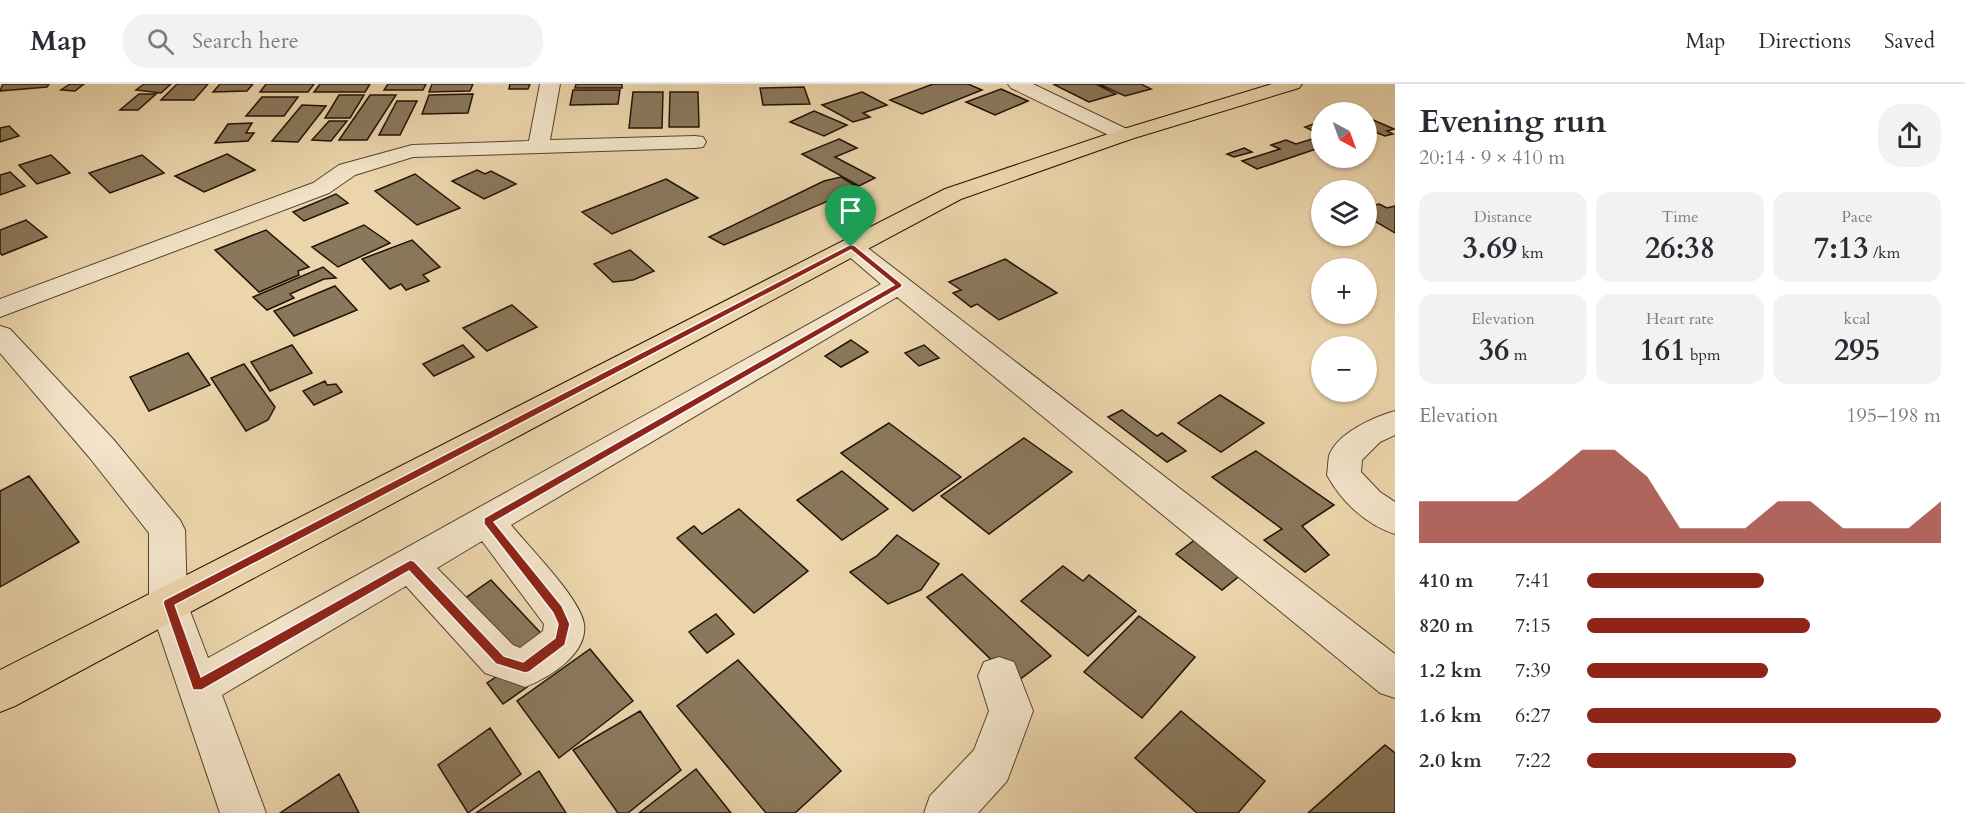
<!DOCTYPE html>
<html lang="en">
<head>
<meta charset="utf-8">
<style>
	:root { --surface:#fff; --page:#f2f2f3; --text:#2b2b33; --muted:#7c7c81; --line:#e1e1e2; --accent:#8f2418 }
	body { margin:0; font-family:Cardo,serif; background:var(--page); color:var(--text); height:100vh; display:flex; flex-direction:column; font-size:22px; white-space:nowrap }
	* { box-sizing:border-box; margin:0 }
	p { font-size:20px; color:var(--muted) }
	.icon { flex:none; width:33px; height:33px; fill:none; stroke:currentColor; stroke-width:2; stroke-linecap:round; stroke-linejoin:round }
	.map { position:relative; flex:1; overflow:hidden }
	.side { display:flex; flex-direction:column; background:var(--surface); width:570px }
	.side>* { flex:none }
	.needle { width:39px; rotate:139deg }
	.fabs { position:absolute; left:1311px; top:18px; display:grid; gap:12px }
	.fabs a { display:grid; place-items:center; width:66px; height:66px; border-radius:50%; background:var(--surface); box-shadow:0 2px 4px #0004; font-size:30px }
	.pin { position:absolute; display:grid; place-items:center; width:51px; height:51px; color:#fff; margin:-62px -26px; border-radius:50% 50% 50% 0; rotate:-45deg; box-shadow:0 0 6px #0007 }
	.pin .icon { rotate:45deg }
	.round { display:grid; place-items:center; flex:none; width:63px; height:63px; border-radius:24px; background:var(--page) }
	.headline { display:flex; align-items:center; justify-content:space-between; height:102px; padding:0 24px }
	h1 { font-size:33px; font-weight:700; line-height:45px }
	.metrics { display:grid; grid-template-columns:repeat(3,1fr); gap:9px; height:102px; padding:6px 24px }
	.metrics div { display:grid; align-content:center; border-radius:15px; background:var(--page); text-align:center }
	.metrics b { font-size:30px; font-weight:700 }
	.metrics small { font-size:16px; font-weight:400 }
	.metrics p { font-size:16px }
	.chart { height:168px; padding:12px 24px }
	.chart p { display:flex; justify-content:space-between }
	.chart svg { width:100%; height:108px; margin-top:6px; fill:var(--accent); opacity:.7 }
	ul { padding:0 24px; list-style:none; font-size:20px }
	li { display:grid; grid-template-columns:96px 72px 1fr; align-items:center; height:45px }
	li i { height:15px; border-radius:8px; background:var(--accent) }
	header { display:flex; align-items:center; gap:36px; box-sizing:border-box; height:84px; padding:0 30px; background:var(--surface); border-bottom:2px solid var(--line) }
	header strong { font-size:28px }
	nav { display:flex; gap:33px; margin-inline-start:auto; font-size:21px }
	.search { width:420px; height:54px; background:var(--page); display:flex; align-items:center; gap:15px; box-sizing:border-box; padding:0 21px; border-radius:24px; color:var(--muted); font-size:22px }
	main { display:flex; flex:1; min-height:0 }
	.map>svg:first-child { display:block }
	.building { fill:#8a785c; stroke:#201305; stroke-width:1.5 }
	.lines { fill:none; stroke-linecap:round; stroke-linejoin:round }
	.minor-casing { stroke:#53442f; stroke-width:2 }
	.major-casing { stroke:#201305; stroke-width:2 }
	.minor { fill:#f3e4c9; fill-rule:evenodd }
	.major { fill:#ecd5ac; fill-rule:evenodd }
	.route { fill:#8f2418; stroke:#fff; stroke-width:1.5; fill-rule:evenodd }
</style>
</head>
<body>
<header>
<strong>Map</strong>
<div class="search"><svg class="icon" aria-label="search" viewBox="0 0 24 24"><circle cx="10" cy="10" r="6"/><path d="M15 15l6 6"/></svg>Search here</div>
<nav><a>Map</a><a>Directions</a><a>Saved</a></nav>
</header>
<main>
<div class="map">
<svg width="1395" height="729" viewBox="0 0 1395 729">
	<rect width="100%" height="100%" fill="#ecd5ac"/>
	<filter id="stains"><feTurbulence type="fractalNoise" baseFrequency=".00333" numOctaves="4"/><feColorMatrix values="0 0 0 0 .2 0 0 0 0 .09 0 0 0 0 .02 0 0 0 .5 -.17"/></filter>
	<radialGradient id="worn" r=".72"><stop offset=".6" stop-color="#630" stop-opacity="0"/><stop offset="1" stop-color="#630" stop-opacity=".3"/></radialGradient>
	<path class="building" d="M3 0H49L47 3 0 7Z
		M70 0H84L75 7 61 6Z
		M144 0H171L161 9 136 6Z
		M177 0H208L194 16H161Z
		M220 0H253L247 7 213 8Z
		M266 0H314L308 8H260Z
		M320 0H370L365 8H314Z
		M388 0H426L423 6H384Z
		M432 0H473L470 7 429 8Z
		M510 0H530L528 5H509Z
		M576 0H622V4H575Z
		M933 0H968L982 6 922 30 890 16Z
		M1053 0H1096L1116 10 1089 18Z
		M1099 0H1141L1151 5 1125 12Z
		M804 3 810 20 763 21 760 4Z
		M1001 5 1028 17 995 31 966 18Z
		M573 6H620L618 20 570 21Z
		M633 8H663L662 44H629Z
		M670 8H698L699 43H669Z
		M862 8 887 21 863 29 870 33 853 38 822 21Z
		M139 10H156L138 26H120Z
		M473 10 468 29 422 30 429 11Z
		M339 11H364L350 34H325Z
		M370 11H396L367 56H339Z
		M262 13H298L284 32H246Z
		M397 17H417L400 51H379Z
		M302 21 326 22 298 58 272 57Z
		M814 27 847 41 824 52 790 38Z
		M1366 33 1394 45 1387 47 1393 50 1385 52 1375 48H1366Z
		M329 37H347L331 57 312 56Z
		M252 39 246 49H254L248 57 215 59 228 40Z
		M1313 40 1322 44V51L1305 43Z
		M9 42 19 52 0 58V44Z
		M1322 52V63L1257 85 1242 77 1280 65 1271 61 1286 56 1296 60Z
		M839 55 857 64 835 73 875 94 859 102 802 70Z
		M1244 64 1252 68 1234 73 1227 70Z
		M227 70 255 86 204 108 175 92Z
		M51 71 70 89 37 100 19 81Z
		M142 71 164 89 110 109 89 89Z
		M477 86 485 90 491 87 516 100 484 115 452 97Z
		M10 88 25 102 0 111V91Z
		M415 90 460 124 417 141 375 107Z
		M841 93 859 104 724 161 709 153 824 97Z
		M666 95 698 114 612 150 582 128Z
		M336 110 348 119 304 137 293 128Z
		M1379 120 1387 124 1395 122V149L1366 132V127L1370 126 1366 123Z
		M26 136 47 153 2 171 0 169V146Z
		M364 141 390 159 338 183 312 163Z
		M266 146 309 183 298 187 299 191 259 208 215 166Z
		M412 156 440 183 423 191 429 197 406 206 401 200 390 205 362 175Z
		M630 166 654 187 633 196 613 198 594 180Z
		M1005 175 1057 209 999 236 977 220 971 223 953 209 961 206 949 198Z
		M323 183 336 194 324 195 290 210 294 214 267 226 253 213Z
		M335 202 357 226 294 252 274 227Z
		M512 221 537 243 487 267 463 244Z
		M851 256 868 268 841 283 825 272Z
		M292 261 312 289 270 307 251 278Z
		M463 261 474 273 434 292 423 280Z
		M924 261 939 274 919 282 905 269Z
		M188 269 210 301 149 327 130 293Z
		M244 280 275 323 268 336 246 347 211 294Z
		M325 297 327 301 336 300 342 308 314 321 303 307Z
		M1220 311 1264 339 1221 368 1178 339Z
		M1122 326 1157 352 1162 349 1186 367 1167 378 1108 333Z
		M889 339 961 393 913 427 841 369Z
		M1024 354 1072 388 989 450 941 412Z
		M1256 367 1334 421 1302 442 1329 471 1305 488 1264 456 1282 445 1212 393Z
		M842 387 888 425 842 456 797 416Z
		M29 392 79 458 0 503V407Z
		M739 425 808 487 754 529 677 454 694 442 702 450Z
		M897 451 939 480 921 506 888 520 850 488 877 472Z
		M1196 455 1242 490 1222 506 1176 470Z
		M1063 482 1083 497 1089 491 1136 527 1088 572 1021 517Z
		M962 490 1051 572 1015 599 927 513Z
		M491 496 551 560 522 582 464 515Z
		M716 530 734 550 707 569 689 548Z
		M1139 532 1195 573 1142 634 1084 588Z
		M590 565 633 617 559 674 517 617Z
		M738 576 841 687 795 729H766L677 622Z
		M511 583 527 603 503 620 487 599Z
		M640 627 681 686 628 729H618L573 666Z
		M1181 627 1265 697 1238 729H1197L1135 674Z
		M490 644 521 690 468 729 438 681Z
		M1385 661 1395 669V729H1308Z
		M696 685 731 729H639Z
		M539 687 566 729H476Z
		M339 690 359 729H280Z"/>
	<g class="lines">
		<g class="minor-casing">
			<path id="minor" d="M540 0H560L550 56 695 52 703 53 706 58 703 63 695 64 413 73 355 91 329 109 0 233V215L313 99 339 81 412 61 529 57Z
				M1008 0H1033L1131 47 1135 51 1131 55 1124 57 1117 55 1011 4Z
				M851 155 860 158 1395 570V614L1380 609 897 213 511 441C528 462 581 515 584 540 588 570 549 594 525 603L485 589 406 502 222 611 266 729H220L149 519V449L89 373 0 269V242L10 245 113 355 180 436 185 446 187 519 208 574 881 200 838 163 842 158ZM482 457 544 540 543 547 520 564 513 561 437 484Z
				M1395 327V351L1380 358 1362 376 1361 388 1380 408 1395 418V450C1366 441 1341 417 1327 391 1328 385 1328 378 1329 372 1337 349 1374 333 1395 327Z
				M999 573 1014 578 1033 627 1007 697 978 729H924L930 712 974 666 989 627 978 592 984 578Z"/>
		</g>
		<g class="major-casing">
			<path id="major" d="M1272 0H1302L1299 4 1131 55 961 115 15 622 0 628V586L945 105 1117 47Z"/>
		</g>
		<use href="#minor" class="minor"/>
		<use href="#major" class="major"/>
	</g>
	<path class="route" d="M849 161H854L902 200V203L494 438 562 522 570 540 565 561 529 588 525 589 496 580 409 487 202 606H193L163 519 164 516ZM851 166 894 201 484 434V440L553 529 558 540 555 554 523 578 504 572 414 477 410 476 201 593 175 521Z"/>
	<rect width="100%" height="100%" filter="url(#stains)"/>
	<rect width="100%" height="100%" fill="url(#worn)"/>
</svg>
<div class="fabs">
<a><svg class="needle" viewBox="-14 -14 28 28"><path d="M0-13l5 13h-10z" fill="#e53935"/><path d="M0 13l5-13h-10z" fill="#7c7c81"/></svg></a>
<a><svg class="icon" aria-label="layers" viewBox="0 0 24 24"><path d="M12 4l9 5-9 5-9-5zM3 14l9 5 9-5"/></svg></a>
<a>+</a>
<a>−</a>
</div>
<div class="pin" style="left:851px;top:163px;background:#1e9e55"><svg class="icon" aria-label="arrive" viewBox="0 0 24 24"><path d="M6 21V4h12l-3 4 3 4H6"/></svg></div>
</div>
<section class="side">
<div class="headline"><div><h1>Evening run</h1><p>20:14 · 9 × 410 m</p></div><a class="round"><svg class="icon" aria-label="share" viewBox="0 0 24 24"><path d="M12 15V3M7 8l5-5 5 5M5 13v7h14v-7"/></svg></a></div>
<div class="metrics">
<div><p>Distance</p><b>3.69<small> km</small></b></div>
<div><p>Time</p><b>26:38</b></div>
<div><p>Pace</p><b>7:13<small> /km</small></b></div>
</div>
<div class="metrics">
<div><p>Elevation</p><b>36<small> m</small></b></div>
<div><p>Heart rate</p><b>161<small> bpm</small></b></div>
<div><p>kcal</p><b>295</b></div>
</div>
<div class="chart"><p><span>Elevation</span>195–198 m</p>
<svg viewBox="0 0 160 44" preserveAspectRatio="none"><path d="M0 44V27L10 27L20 27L30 27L40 17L50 6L60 6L70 17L80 38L90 38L100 38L110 27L120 27L130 38L140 38L150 38L160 27V44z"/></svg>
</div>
<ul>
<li><b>410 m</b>7:41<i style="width:50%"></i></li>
<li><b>820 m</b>7:15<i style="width:63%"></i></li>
<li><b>1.2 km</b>7:39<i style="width:51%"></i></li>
<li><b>1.6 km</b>6:27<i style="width:100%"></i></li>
<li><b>2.0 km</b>7:22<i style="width:59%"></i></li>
</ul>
</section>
</main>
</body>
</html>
